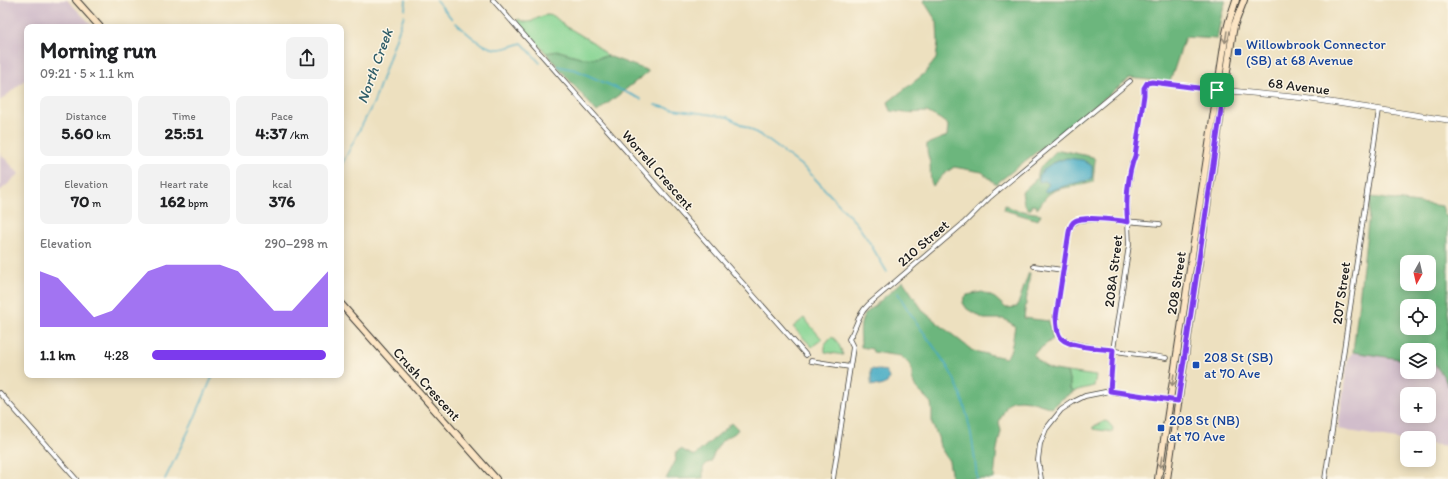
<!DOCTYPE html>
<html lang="en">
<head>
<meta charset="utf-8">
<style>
	:root { --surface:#fff; --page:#f2f2f2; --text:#202124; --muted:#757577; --accent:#7c3aed }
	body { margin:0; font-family:Itim,sans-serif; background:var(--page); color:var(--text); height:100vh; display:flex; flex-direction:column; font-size:15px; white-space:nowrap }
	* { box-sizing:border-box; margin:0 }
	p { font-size:13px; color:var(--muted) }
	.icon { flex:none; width:22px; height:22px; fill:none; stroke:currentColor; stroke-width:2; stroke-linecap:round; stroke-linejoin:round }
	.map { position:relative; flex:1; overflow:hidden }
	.panel { position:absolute; left:24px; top:24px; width:320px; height:354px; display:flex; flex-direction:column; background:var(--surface); border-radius:8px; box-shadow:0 2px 10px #0003 }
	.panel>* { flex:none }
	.needle { width:26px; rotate:188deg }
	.tools { position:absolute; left:1400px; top:255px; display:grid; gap:8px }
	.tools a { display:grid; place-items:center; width:36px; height:36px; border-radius:8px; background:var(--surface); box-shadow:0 2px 10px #0003; font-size:20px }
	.pin { position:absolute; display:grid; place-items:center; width:34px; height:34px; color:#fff; margin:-17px; border-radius:8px; box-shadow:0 2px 6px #0006 }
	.round { display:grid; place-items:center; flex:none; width:42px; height:42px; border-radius:8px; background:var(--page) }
	.headline { display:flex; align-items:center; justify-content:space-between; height:68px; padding:0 16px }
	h1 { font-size:22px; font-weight:700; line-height:30px }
	.metrics { display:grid; grid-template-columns:repeat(3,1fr); gap:6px; height:68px; padding:4px 16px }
	.metrics div { display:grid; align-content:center; border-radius:8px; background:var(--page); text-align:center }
	.metrics b { font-size:17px; font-weight:700 }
	.metrics small { font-size:11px; font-weight:400 }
	.metrics p { font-size:11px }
	.chart { height:112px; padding:8px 16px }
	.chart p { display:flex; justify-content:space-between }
	.chart svg { width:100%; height:72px; margin-top:4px; fill:var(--accent); opacity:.7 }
	ul { padding:0 16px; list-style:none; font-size:13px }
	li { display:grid; grid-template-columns:64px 48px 1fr; align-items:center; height:30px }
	li i { height:10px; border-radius:5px; background:var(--accent) }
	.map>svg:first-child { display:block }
	.industrial { fill:#d1bdcb; fill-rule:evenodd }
	.green { fill:#86d493; stroke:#517858 }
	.forest { fill:#6cb67d; stroke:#44694c; fill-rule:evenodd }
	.water { fill:#45abc4; stroke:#306470 }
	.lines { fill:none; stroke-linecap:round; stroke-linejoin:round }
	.stream { stroke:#45abc4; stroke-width:1.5 }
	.minor-casing { stroke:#3b3934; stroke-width:5.5 }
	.tertiary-casing { stroke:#3b3934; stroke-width:6 }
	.secondary-casing { stroke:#3b3934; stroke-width:8 }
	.minor { stroke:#fff; stroke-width:4 }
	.tertiary { stroke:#fff; stroke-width:5 }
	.secondary { stroke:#fce5c4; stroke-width:6 }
	.oneway { stroke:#978b78 }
	.route-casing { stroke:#fff; stroke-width:8 }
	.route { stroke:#7c3aed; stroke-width:5 }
	.transit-dot { fill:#1a4fb4; stroke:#fcf5e5; stroke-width:1.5 }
	.labels { text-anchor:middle; stroke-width:3; stroke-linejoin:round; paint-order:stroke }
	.transit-label { font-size:14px; fill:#164399; stroke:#fcf5e5; text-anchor:start }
	.street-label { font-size:14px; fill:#1c1c1c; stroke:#fcf5e5 }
	.water-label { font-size:15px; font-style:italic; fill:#2e5c68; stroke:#fcf5e5 }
</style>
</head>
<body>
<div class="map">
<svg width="1448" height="479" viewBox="0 0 1448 479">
	<rect width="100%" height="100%" fill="#fcf5e5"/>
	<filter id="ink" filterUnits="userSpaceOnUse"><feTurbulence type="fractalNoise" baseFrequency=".025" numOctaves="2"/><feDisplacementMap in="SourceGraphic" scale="8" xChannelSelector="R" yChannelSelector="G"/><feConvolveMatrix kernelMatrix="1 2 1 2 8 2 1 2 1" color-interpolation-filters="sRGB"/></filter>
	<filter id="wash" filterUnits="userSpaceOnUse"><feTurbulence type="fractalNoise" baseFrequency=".012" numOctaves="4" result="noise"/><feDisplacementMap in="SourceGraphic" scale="16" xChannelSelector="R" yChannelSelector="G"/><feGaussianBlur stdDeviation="0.9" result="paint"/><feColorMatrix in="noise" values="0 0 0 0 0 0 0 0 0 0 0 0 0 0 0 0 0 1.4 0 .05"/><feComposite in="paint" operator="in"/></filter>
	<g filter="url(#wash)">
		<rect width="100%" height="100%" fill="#ede0bf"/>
		<path class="industrial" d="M0 0H67L91 24 88 27H27V78L0 101Z
			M0 153 19 174 0 191Z
			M1353 352 1407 360V372H1429V363H1434L1444 377 1448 386V446L1429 444V438H1407V441L1338 429 1348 358ZM1407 394H1429V416H1407Z"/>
		<path class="green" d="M547 15 554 16 564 25 594 43 608 56 587 59 559 51 546 53 517 20 519 19C531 27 534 17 547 15Z
			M804 318 822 339 812 347 793 327Z
			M831 337C837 338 841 349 843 355L825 352V344Z
			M1067 372 1096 376 1094 386 1074 391 1070 389V384Z
			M1105 421 1108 422 1113 428 1112 432 1093 429V427Z"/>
		<path class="forest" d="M923 0H1226L1221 17 1217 39 1185 37 1170 82 1130 78 996 184 982 172 954 167 944 174 933 186C929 179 931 172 930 164 929 157 926 152 927 144L947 136 948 125 940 119 927 112 905 113 891 111 888 102 924 74 936 59 938 42 937 22Z
			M559 51 587 59 608 56 649 71 597 112 546 53Z
			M1060 150 1093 157 1095 160 1093 182C1081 187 1059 186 1049 194 1044 198 1041 205 1037 209V206L1031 205V209H1028L1024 203 1022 192 1037 178 1040 167 1056 151ZM1067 158 1087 181 1071 184 1046 192 1050 184 1048 182 1038 179C1046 165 1052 163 1067 158Z
			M1371 197 1442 206 1445 216H1448V386L1444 377 1434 363H1429V350H1407V360L1353 352ZM1407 262H1429V284H1407ZM1407 306H1429V328H1407Z
			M1005 205 1016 210 1041 214 1038 220 1004 210Z
			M1029 272 1030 273 1024 318 1049 321 1053 339 1033 354C1045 369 1049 369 1067 372L1070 384V389L1074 391 1062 399 1052 408 1030 401 1020 400 1012 401 1007 405 999 422 1001 431 997 449 994 479H951V473L949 461 940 447 938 437 932 424V411L931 403 916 388 912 379V371L910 365 901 356 873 352 872 349 861 347C861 335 858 325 865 314L903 281 924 312 973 351 1006 358C1013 350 1013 336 1015 326L1004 319H984L967 309 963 303 964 298 967 295 982 292 995 298 1006 308 1017 307Z
			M732 423 738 429C735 435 730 435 724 439 719 443 712 456 711 462L707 463 703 468V478L666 479 676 460 675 455 677 451 681 449 694 456Z"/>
		<path class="water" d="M1067 158 1083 160 1092 166V177L1090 180 1071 184 1045 192 1044 191 1049 184 1045 181 1039 182C1038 167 1056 162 1067 158Z
			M871 369 886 371 889 378 887 383 880 386 871 385Z"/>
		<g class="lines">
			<path class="stream" d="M436 0 452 19
				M405 10 406 0
				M456 23C467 33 484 50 500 49 507 48 515 45 522 43L540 63
				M557 66 576 70 641 99
				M655 105 673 109 728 117 762 136 777 147 807 170 856 223 868 240 887 272
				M341 166 374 102 404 15
				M898 293C913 322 936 346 952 375 968 404 974 446 977 479
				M165 479 192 424 213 375"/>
		</g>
	</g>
	<g filter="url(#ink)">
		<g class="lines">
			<g class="minor-casing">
				<path id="minor" d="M493 0 806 355
					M1160 224 1101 219 1079 220 1072 224 1069 232 1056 317C1057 324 1056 333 1061 338 1068 347 1150 355 1166 358
					M1034 266 1063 270
					M811 361 850 367
					M1110 391 1113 350 1129 245 1127 198 1132 162 1135 156 1144 95V88L1147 83 1152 82 1217 90
					M0 393 76 479
					M833 479 853 347 849 339C858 325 856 317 869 304L965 222 989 198 1130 81
					M1041 479 1038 460 1040 444 1046 429 1061 410 1073 402 1085 396 1110 391 1178 401
					M1325 479 1379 110"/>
			</g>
			<g class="tertiary-casing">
				<path id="tertiary" d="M1221 90 1304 98 1448 120"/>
			</g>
			<g class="secondary-casing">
				<path id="secondary" d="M76 0 100 27
					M341 304 496 479
					M1158 479 1226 33 1229 21 1236 0
					M1167 479 1232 37 1234 26 1244 0"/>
			</g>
			<use href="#minor" class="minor"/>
			<use href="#tertiary" class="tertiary"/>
			<use href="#secondary" class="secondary"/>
		</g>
		<defs><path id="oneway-shaft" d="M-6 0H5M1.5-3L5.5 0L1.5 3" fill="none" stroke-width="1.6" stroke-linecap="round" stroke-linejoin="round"/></defs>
		<g class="oneway">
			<use href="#oneway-shaft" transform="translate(1226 37) rotate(99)"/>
			<use href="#oneway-shaft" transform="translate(1173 380) rotate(98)"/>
			<use href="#oneway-shaft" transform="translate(1161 462) rotate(99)"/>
		</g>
	</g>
	<g class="lines" filter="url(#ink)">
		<g class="route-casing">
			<path id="route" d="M1152 82 1206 89 1224 90 1178 401 1110 391 1113 350C1101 349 1069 347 1061 338 1056 333 1057 324 1056 317L1069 232C1070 227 1071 223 1075 221 1084 216 1118 220 1128 222 1125 205 1128 172 1135 156L1144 95V88L1147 83Z"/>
		</g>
		<use href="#route" class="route"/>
	</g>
	<g class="transit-dot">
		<rect x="1234" y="48" width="8" height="8" rx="2"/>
		<rect x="1192" y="361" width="8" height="8" rx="2"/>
		<rect x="1157" y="424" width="8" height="8" rx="2"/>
	</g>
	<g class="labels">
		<g class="transit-label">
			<text x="1246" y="49">Willowbrook Connector<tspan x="1246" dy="16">(SB) at 68 Avenue</tspan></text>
			<text x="1204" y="362">208 St (SB)<tspan x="1204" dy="16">at 70 Ave</tspan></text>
			<text x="1169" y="425">208 St (NB)<tspan x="1169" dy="16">at 70 Ave</tspan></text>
		</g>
		<g class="street-label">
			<text transform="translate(1299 86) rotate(7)" y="5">68 Avenue</text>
			<text transform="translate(658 170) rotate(49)" y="5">Worrell Crescent</text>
			<text transform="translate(923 243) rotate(-41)" y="5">210 Street</text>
			<text transform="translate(1113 271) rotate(-83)" y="5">208A Street</text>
			<text transform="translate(1176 283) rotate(-81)" y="5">208 Street</text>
			<text transform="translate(1341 293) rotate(-82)" y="5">207 Street</text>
			<text transform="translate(427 384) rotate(48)" y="5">Crush Crescent</text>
		</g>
		<g class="water-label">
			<text transform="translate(375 66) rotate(-70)" y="5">North Creek</text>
		</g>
	</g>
</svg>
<div class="tools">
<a><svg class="needle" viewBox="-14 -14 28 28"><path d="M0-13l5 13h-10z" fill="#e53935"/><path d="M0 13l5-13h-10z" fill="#757577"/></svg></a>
<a><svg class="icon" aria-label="locate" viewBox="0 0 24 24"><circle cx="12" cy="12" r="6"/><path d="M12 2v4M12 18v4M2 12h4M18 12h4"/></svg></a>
<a><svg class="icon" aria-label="layers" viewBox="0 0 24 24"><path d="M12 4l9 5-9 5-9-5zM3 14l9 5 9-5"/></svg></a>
<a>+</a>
<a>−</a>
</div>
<div class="pin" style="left:1217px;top:90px;background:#1e9e55"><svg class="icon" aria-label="arrive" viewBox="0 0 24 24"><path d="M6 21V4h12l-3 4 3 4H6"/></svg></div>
<section class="panel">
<div class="headline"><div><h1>Morning run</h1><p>09:21 · 5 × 1.1 km</p></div><a class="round"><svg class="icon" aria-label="share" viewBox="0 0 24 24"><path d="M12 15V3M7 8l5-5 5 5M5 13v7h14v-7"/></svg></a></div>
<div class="metrics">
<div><p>Distance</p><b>5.60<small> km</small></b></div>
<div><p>Time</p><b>25:51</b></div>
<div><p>Pace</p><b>4:37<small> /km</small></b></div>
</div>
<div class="metrics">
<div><p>Elevation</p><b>70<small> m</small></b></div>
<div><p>Heart rate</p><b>162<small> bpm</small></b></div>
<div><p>kcal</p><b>376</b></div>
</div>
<div class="chart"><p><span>Elevation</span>290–298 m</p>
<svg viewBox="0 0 160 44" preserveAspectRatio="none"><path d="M0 44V10L10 14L20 26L30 38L40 34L50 22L60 10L70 6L80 6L90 6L100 6L110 10L120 22L130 34L140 34L150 22L160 10V44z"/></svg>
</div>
<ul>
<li><b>1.1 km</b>4:28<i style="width:99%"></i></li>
</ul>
</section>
</div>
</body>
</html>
